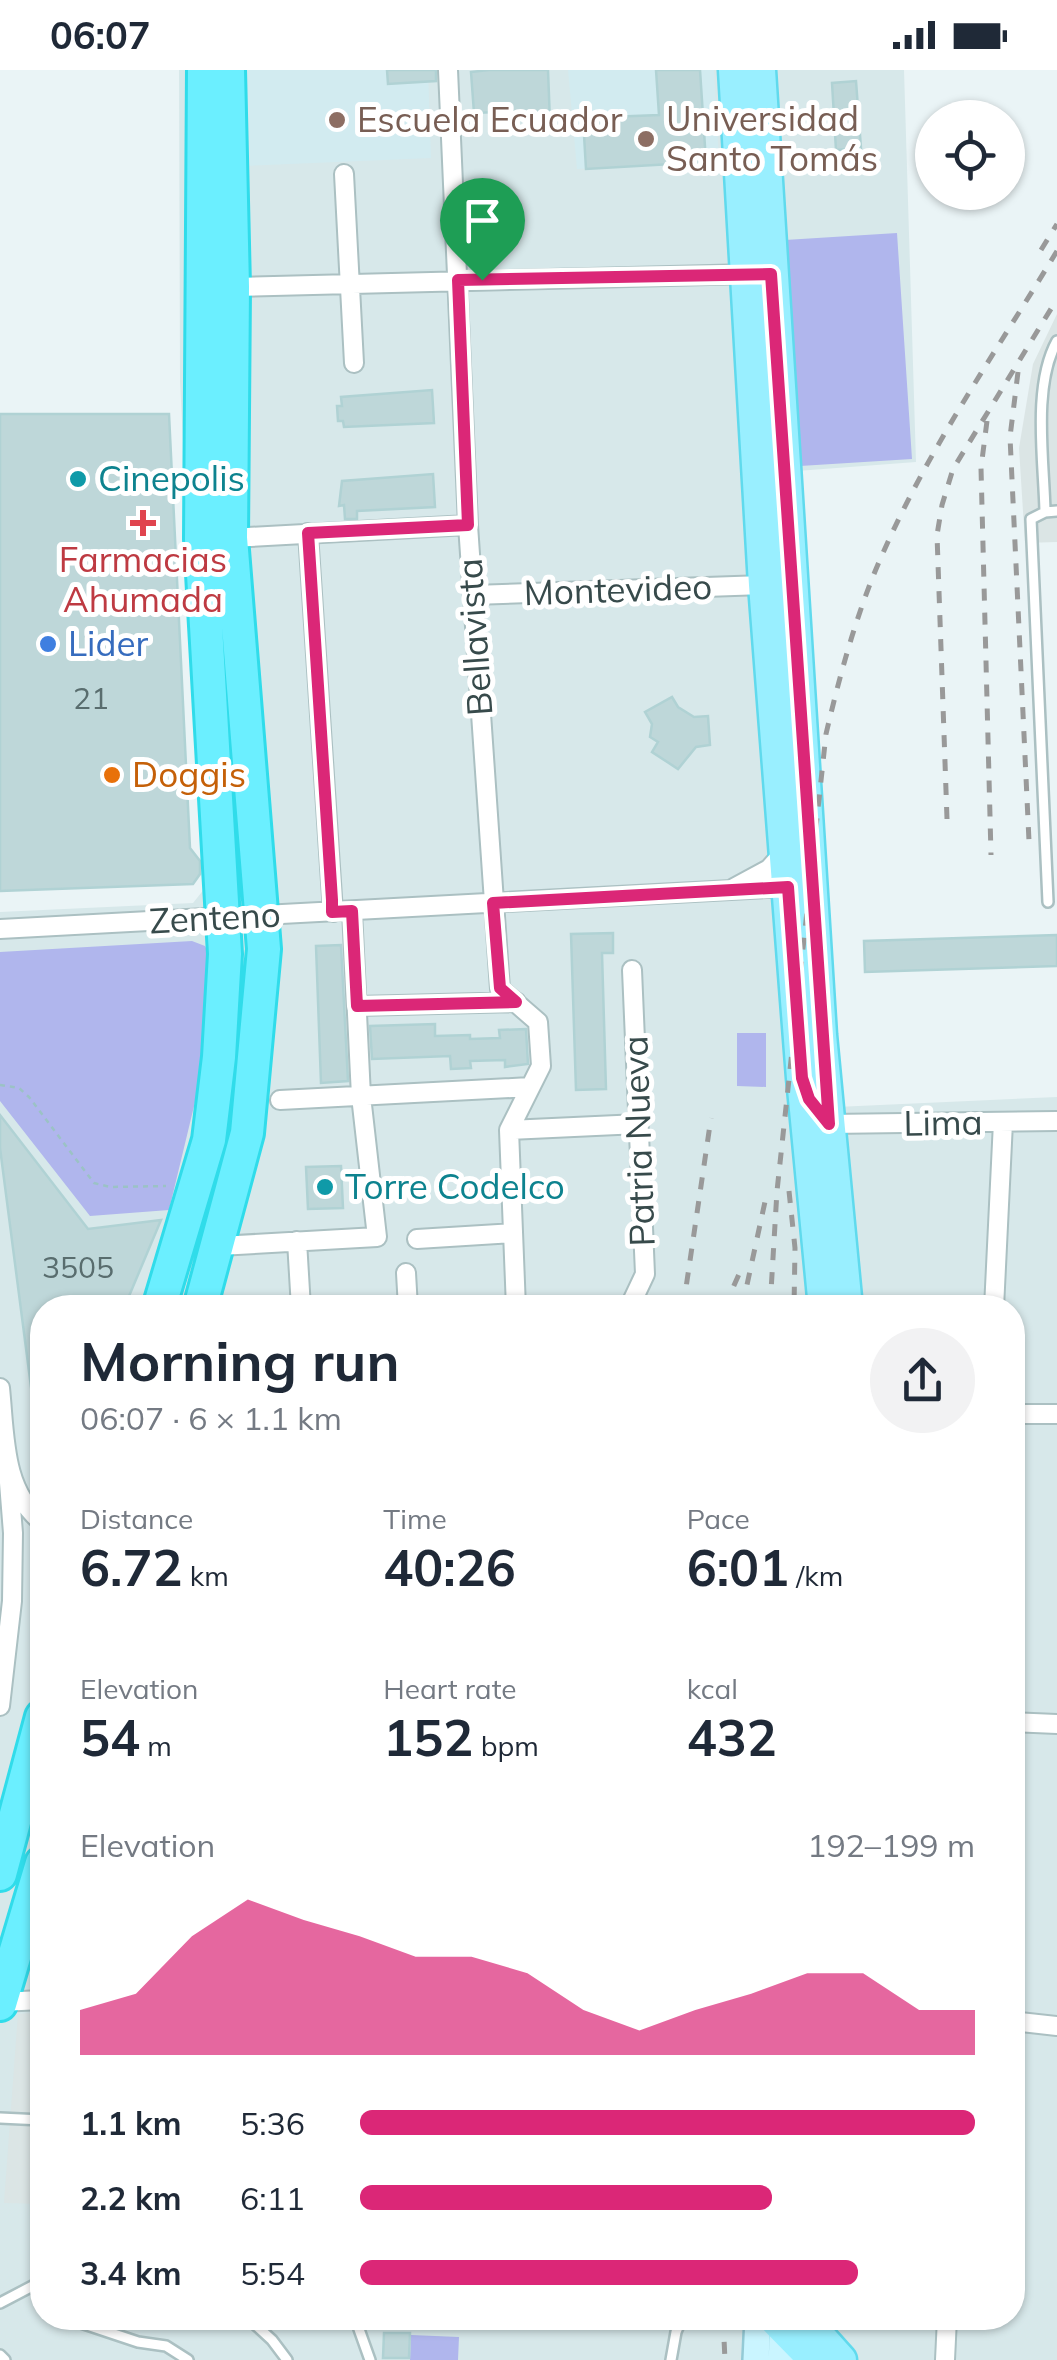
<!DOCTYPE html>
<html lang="en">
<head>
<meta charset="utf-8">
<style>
	:root { --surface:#fff; --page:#f2f2f3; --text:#1f2937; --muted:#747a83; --accent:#db2777 }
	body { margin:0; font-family:Mulish,sans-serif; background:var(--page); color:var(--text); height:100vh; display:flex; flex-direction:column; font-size:38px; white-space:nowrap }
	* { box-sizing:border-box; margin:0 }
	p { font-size:32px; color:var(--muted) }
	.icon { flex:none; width:55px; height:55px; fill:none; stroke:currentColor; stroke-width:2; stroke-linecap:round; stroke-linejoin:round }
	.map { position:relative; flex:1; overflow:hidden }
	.side { position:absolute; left:30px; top:1225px; width:995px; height:1035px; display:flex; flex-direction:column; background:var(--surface); border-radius:40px; box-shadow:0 2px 8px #0004 }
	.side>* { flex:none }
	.buttons { position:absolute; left:915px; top:30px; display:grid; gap:20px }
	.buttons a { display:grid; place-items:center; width:110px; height:110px; border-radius:50%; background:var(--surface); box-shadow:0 2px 8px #0004; font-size:50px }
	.pin { position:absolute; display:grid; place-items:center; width:85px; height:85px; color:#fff; margin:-102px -42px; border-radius:50% 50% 50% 0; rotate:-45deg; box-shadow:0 0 10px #0007 }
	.pin .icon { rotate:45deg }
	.round { display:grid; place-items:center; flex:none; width:105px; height:105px; border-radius:52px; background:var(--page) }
	.headline { display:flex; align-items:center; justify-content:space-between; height:170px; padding:0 50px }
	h1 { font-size:55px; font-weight:700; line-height:75px }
	.figures { display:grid; grid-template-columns:repeat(3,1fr); gap:15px; height:170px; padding:10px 50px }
	.figures div { display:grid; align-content:center }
	.figures b { font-size:50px; font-weight:700 }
	.figures small { font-size:28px; font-weight:400 }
	.figures p { font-size:28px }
	.chart { height:280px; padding:20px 50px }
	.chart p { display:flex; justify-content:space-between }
	.chart svg { width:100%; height:180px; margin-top:10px; fill:var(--accent); opacity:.7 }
	ul { padding:0 50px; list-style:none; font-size:32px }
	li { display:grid; grid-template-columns:160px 120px 1fr; align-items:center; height:75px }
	li i { height:25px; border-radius:12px; background:var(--accent) }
	.status { display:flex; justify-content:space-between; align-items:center; height:70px; padding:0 50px; background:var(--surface); direction:ltr }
	.status svg { height:28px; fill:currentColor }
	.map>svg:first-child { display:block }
	.residential { fill:#d7e8ea; fill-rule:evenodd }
	.industrial { fill:#dbe5e5 }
	.education { fill:#d2ebf0 }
	.green { fill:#b0b6ed }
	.building { fill:#bed7d9; stroke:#b0d2d4; stroke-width:2.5 }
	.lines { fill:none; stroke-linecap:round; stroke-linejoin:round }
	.lane-casing { stroke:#abc0c2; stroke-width:14 }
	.street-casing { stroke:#abc0c2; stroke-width:22 }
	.secondary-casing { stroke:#94cad6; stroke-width:30 }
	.primary-casing { stroke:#60daed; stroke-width:35 }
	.highway-casing { stroke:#30dcea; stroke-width:38 }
	.path { stroke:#9bc2c5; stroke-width:2.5; stroke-dasharray:5 5; stroke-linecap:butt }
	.lane { stroke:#fff; stroke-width:9 }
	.street { stroke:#fff; stroke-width:18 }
	.secondary { stroke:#caf5ff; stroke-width:25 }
	.primary { stroke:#99efff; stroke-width:30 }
	.highway { stroke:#6befff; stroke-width:32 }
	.rail { stroke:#999; stroke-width:5; stroke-dasharray:12 12; stroke-linecap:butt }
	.route-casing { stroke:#fff; stroke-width:20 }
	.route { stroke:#db2777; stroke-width:12 }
	.education-dot { fill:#8d6e63; stroke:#fff; stroke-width:4 }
	.culture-dot { fill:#0f9aa8; stroke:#fff; stroke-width:4 }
	.health-dot { fill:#e0444e; stroke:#fff; stroke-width:4 }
	.shop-dot { fill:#3f7fe0; stroke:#fff; stroke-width:4 }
	.food-dot { fill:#e8710a; stroke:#fff; stroke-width:4 }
	.labels { text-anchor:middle; stroke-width:10; stroke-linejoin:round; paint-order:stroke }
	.number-label { font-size:30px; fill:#596d6e }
	.education-label { font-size:35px; fill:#785e54; stroke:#fff; text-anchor:start }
	.culture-label { font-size:35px; fill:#0d838f; stroke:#fff; text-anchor:start }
	.health-label { font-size:35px; fill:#be3a42; stroke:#fff }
	.street-label { font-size:35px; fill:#374a4b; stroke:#fff }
	.shop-label { font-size:35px; fill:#366cbe; stroke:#fff; text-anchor:start }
	.food-label { font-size:35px; fill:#c56008; stroke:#fff; text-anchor:start }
</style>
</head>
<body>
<div class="status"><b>06:07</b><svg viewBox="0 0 49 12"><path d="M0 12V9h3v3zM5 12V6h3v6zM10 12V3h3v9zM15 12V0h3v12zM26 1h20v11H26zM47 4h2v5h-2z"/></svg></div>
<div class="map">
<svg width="1057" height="2290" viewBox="0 0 1057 2290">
	<rect width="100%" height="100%" fill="#eaf4f6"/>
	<path class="residential" d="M179 0H904L916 392 797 401 836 1037 1057 1027V2290H0V842L193 833 205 818 180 311ZM42 1238H1012V2248H42Z"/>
	<path class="industrial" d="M1057 244V472L1025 473 1019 378 1033 294Z
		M42 1942V2134L4 2133 18 1944Z"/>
	<path class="education" d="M243 0H428L431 88 245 96Z
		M568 0H714L719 92 577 99Z"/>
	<path class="green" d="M897 163 912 389 800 396 785 170Z
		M192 871 205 876 210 886 202 1003 169 1140 90 1146 0 1031V882Z
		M737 963H766V1017L737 1016Z
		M411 2265 459 2267 458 2290H410Z"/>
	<path class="building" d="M387 0H436V11L388 14Z
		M489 0H548L550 52 525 53 524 41 474 43 471 2Z
		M656 0H700L706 92 586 99 583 48 659 45Z
		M856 11 861 78 836 80 832 13Z
		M432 320 434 353 344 357 343 351H338L337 336H342L341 327Z
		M0 344H169L190 778 200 791V804L193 814 0 821Z
		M433 404 435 437 357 441V449H345L344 435 339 436 342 411Z
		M672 627 678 637 694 647 708 646 710 675 696 677 678 699 652 682 658 672 650 667 652 654 645 642Z
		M613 863V883H602L606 1019 576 1020 571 864Z
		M1057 865V896L865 902 864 871Z
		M341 875 348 1011 321 1013 316 876Z
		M435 954V966L470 965V969L500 968 499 960 526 959 528 994 505 997V990L470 991 471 998 451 999 450 986 372 989 370 956Z
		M0 1045 88 1159 161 1150 124 1238H42V1339L34 1340 0 1078Z
		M341 1096 343 1138 308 1139 306 1097Z
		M384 2263H410L409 2288H383Z"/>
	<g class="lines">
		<g class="lane-casing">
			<path id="lane" d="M1045 442C1044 391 1032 316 1057 271
				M1048 832 1031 449 1045 442 1057 441
				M0 2048 42 2050
				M0 2233 42 2211
				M66 2248 138 2272 166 2276 188 2290
				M248 2248 272 2270 287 2290
				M355 2248 370 2290
				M0 2285 5 2290
				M671 2290 676 2262 682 2248"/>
		</g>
		<g class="street-casing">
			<path id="street" d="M448 0 468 455 500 919 538 952 541 996 509 1060 516 1238
				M344 104 354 293
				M227 220 233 217 750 204
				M308 463 333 842
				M231 468 468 455
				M473 525 764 515
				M734 818 769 799 785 781
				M0 859 787 817
				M357 936 516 932
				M280 1030 530 1017
				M829 1054 1057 1051
				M509 1060 639 1054
				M417 1169 513 1163
				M297 1171 301 1238
				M219 1176 377 1167 361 1026 352 841
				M406 1203 408 1238
				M588 1238 629 1236
				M629 1238 645 1204 632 900
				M994 1238 1003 1052
				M0 1318C5 1365 2 1420 42 1452
				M1012 1344H1057
				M0 1636 12 1531 13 1463 8 1400
				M1012 1652 1057 1654
				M0 1932 42 1930
				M1012 1951 1057 1956
				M945 2290 947 2248"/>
		</g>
		<g class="secondary-casing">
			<path id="secondary" d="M756 2290 758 2248
				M781 2290 783 2257"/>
		</g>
		<g class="primary-casing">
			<path id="primary" d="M734 0 764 515 802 1008 824 1238
				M760 0 821 965 847 1238
				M773 2248 814 2290
				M806 2251 841 2290"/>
		</g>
		<g class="highway-casing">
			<path id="highway" d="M159 1238 209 1070 219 987 225 884 201 469 204 0
				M200 1238 247 1063 264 879 231 468 233 217 228 0
				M0 1804 42 1647
				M0 1934 42 1793"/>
		</g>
		<path class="path" d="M0 1015 19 1018 29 1027 94 1113 110 1117 166 1116
			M33 1621 42 1588"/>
		<use href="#lane" class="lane"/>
		<use href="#street" class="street"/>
		<use href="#secondary" class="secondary"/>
		<use href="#primary" class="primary"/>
		<use href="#highway" class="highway"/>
		<path class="rail" d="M1041 180 1057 154
			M1018 302 1010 367 1029 771
			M987 351 981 398 991 785
			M947 749 937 465 942 435 953 399 1057 229
			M789 1121 795 1178 794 1238
			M683 1238 711 1048
			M724 1238 740 1202
			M742 1238 766 1127
			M770 1238 777 1121 826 664C841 600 859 534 887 474 933 372 999 277 1057 181
			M723 2248 725 2290"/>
	</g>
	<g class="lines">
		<g class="route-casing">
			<path id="route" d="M771 204 829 1054 809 1029 802 1008 788 817 493 833 500 918 516 932 357 936 352 841 332 842V830L308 463 468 455 458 210Z"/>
		</g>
		<use href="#route" class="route"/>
	</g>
	<g class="education-dot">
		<circle cx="337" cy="50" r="10"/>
		<circle cx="646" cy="69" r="10"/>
	</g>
	<g class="culture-dot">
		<circle cx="78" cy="409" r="10"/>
		<circle cx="325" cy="1117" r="10"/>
	</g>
	<path class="health-dot" d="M138 438h10v10h10v10h-10v10h-10v-10h-10v-10h10z"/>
	<circle class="shop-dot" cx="48" cy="574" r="10"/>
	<circle class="food-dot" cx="112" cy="705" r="10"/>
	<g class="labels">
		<g class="number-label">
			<text x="91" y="639">21</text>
			<text x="78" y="1208">3505</text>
		</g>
		<g class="education-label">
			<text x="666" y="61">Universidad<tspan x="666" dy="40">Santo Tomás</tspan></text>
			<text x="357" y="62">Escuela Ecuador</text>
		</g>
		<g class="culture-label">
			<text x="98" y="421">Cinepolis</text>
			<text x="345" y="1129">Torre Codelco</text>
		</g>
		<g class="health-label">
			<text x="143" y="502">Farmacias<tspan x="143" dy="40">Ahumada</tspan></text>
		</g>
		<g class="street-label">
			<text transform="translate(618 520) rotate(-2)" y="12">Montevideo</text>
			<text transform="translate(475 567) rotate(-94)" y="12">Bellavista</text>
			<text transform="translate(215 848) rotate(-3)" y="12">Zenteno</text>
			<text transform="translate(943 1053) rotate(-1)" y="12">Lima</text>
			<text transform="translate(639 1071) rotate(-92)" y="12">Patria Nueva</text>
		</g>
		<g class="shop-label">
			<text x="68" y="586">Lider</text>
		</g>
		<g class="food-label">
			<text x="132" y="717">Doggis</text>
		</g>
	</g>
</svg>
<div class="buttons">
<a><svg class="icon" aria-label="locate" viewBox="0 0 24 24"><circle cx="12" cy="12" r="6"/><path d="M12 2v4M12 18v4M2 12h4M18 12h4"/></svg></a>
</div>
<div class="pin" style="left:482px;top:210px;background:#1e9e55"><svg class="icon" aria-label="arrive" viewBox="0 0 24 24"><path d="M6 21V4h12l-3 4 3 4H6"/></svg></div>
<section class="side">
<div class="headline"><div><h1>Morning run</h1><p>06:07 · 6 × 1.1 km</p></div><a class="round"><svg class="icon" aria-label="share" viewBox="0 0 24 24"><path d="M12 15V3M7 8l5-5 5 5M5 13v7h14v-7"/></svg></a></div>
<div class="figures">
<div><p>Distance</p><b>6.72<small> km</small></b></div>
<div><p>Time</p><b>40:26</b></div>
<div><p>Pace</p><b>6:01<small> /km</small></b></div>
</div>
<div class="figures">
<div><p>Elevation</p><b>54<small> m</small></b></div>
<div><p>Heart rate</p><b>152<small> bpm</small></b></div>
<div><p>kcal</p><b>432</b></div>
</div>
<div class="chart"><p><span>Elevation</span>192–199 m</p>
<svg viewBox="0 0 160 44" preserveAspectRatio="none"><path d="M0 44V33L10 29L20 15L30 6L40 11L50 15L60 20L70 20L80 24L90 33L100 38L110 33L120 29L130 24L140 24L150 33L160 33V44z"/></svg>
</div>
<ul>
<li><b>1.1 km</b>5:36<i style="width:100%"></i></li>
<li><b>2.2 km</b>6:11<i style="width:67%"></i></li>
<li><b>3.4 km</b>5:54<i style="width:81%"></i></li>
</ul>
</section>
</div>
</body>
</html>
